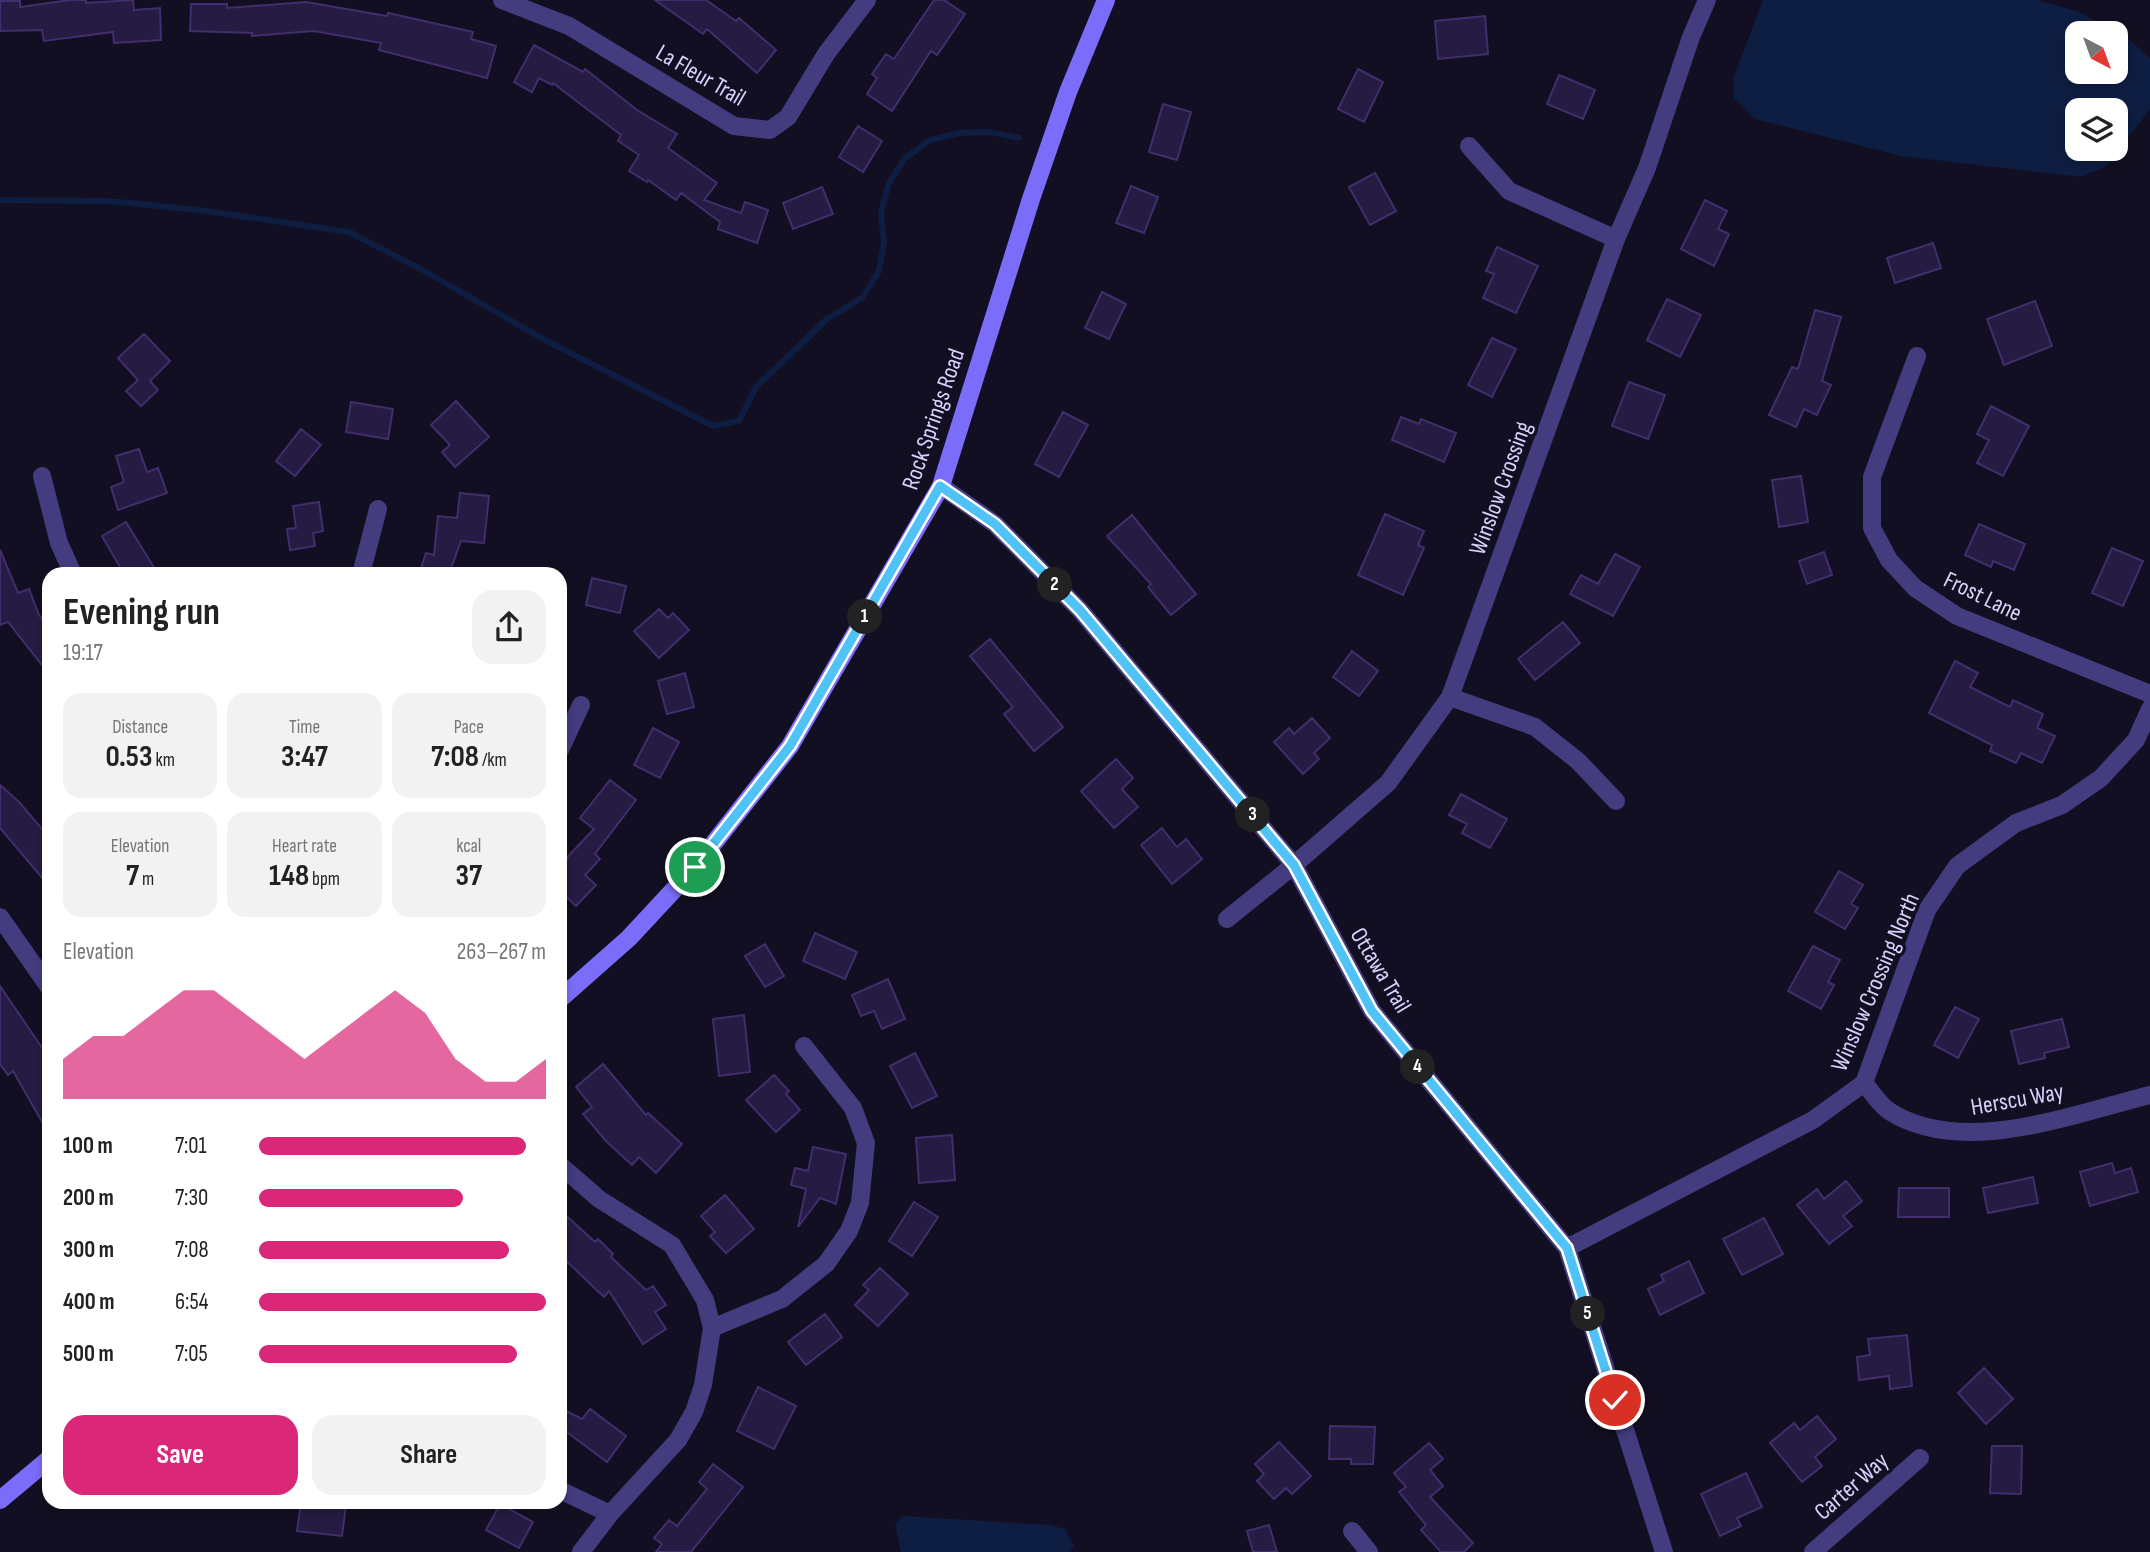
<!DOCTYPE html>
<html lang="en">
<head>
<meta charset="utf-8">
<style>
	:root { --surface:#fff; --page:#f2f2f2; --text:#222; --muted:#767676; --accent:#db2777 }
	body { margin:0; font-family:"Sofia Sans Condensed",sans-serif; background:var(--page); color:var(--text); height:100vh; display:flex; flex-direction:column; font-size:26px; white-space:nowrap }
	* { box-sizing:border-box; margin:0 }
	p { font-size:23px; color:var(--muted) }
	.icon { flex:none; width:38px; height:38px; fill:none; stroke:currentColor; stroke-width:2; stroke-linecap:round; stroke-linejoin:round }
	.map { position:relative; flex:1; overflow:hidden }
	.details { position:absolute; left:42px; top:567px; width:525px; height:942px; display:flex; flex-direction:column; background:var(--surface); border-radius:21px; box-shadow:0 4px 10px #0003 }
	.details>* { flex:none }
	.needle { width:46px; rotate:139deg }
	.fabs { position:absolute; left:2065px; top:21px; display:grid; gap:14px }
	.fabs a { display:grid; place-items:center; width:63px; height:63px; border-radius:14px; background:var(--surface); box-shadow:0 4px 10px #0003; font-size:35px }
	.pin { position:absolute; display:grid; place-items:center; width:60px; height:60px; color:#fff; margin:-30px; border:4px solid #fff; border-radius:50%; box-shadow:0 2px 7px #0007 }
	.km { position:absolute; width:35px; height:35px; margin:-18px; border-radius:50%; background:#222; color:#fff; font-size:19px; line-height:35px; text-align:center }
	.round { display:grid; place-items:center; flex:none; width:74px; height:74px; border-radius:21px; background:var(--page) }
	.overview { display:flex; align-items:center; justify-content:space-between; height:119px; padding:0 21px }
	h1 { font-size:38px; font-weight:700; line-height:52px }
	.metrics { display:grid; grid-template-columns:repeat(3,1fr); gap:10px; height:119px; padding:7px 21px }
	.metrics div { display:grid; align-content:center; border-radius:18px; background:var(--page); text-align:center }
	.metrics b { font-size:30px; font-weight:700 }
	.metrics small { font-size:19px; font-weight:400 }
	.metrics p { font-size:19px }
	.chart { height:196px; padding:14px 21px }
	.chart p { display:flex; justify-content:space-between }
	.chart svg { width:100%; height:126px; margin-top:7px; fill:var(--accent); opacity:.7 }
	.primary-button { display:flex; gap:14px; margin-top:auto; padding:14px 21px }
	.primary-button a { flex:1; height:80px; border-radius:21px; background:var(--accent); color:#fff; font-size:28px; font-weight:700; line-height:80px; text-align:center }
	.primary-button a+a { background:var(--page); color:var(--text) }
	ul { padding:0 21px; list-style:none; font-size:23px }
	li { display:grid; grid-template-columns:112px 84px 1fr; align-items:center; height:52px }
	li i { height:18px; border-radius:9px; background:var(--accent) }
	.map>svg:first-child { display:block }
	.water { fill:#0e1d42; fill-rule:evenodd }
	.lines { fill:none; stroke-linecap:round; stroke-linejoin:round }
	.stream { stroke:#0e1d42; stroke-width:6 }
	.building { fill:#261b42; stroke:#402e6d; stroke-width:2 }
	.street { stroke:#433c7f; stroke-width:18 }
	.secondary { stroke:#7b6df9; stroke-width:18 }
	.route-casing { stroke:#fff; stroke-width:14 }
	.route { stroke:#4fc3f7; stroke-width:9 }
	.labels { text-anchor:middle; stroke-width:7; stroke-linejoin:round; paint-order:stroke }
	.street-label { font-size:24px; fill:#dad1fd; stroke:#130f22 }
</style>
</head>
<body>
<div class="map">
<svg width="2150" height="1552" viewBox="0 0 2150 1552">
	<rect width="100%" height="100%" fill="#130f22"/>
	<path class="water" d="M1763 0H2037L2079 12 2126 37 2150 58V109L2107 166 2081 177 1901 156 1755 119 1734 98 1733 79ZM2077 33H2116V72H2077ZM2077 110H2116V149H2077Z
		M903 1516 1050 1525 1065 1529 1074 1546 1070 1552H901L895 1524Z"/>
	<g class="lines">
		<path class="stream" d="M0 200 108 201 199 210 349 232 417 267 545 340 713 426 739 421 756 387 827 319 863 297 879 271 884 242 881 212 889 183 905 158 930 140 960 133 990 132 1019 138"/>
	</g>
	<path class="building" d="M70 0H86V3L133 0 134 10 160 8 161 40 114 43 113 32 44 41 42 30 0 31V1H20V7Z
		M655 0H706L736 21 739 18 776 50 757 73 707 29 703 34Z
		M934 0H944L965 14 937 55 931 51 892 111 867 94 877 78 872 74 886 54 894 59Z
		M306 2 387 16 388 13 473 32 471 39 496 46 487 78 379 50 381 43 314 31 252 36V33L190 31 191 4H227V8Z
		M1485 16 1488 54 1438 59 1435 21Z
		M534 45 583 72 585 69 637 110 677 134 668 148 717 183 704 200 741 213 745 202 768 210 757 243 718 229 720 222 681 193 676 200 648 180 647 182 629 171 639 155 618 141 621 135 553 83 552 85 539 78 532 92 514 82Z
		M1358 69 1383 82 1364 122 1338 109Z
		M1559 75 1595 90 1583 119 1547 104Z
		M1163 104 1191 112 1177 160 1149 152Z
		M858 126 882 141 863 172 839 157Z
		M1375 173 1396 211 1370 225 1349 187Z
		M1131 186 1158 197 1144 233 1116 223Z
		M822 187 833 214 793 229 783 203Z
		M1705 200 1727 211 1718 229 1729 234 1714 266 1681 249Z
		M1933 243 1941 268 1895 283 1887 258Z
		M1497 247 1538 266 1516 313 1483 298 1494 274 1486 271Z
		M1102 292 1126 304 1109 339 1085 328Z
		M1667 299 1701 315 1680 357 1647 340Z
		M2035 301 2052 346 2004 365 1987 319Z
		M1815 310 1841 317 1822 381 1831 385 1817 415 1804 409 1796 427 1769 415 1792 367 1798 369Z
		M144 334 170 361 150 381 158 390 141 406 126 391 138 380 118 358Z
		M1492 338 1516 349 1492 397 1468 385Z
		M1629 382 1665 395 1648 439 1612 426Z
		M456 401 489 437 455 467 442 452 450 445 431 425Z
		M351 402 393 409 388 439 346 432Z
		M1991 406 2029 426 2003 476 1977 463 1989 440 1977 434Z
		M1063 412 1088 425 1059 477 1035 464Z
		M1401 417 1419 424 1421 419 1456 433 1444 462 1392 440Z
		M301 429 321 445 295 476 276 461Z
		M139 449 147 472 158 468 167 493 118 510 111 487 124 482 116 456Z
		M1801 476 1808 522 1779 527 1772 480Z
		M460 493 489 496 484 543 461 541 449 574H419L426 553 434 555 438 516 457 518Z
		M319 502 323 531 313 533 315 546 290 550 287 529 296 528 293 506Z
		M1385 514 1424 531 1418 545 1424 548 1403 595 1358 575Z
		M1132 515 1196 594 1171 615 1148 587 1151 584 1107 536Z
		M126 522 158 574H124L102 536Z
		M1979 524 2025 544 2014 570 1993 561 1991 567 1965 555Z
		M2112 548 2143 561 2123 606 2092 593Z
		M0 550 18 593 29 589 39 615 49 627V674L8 622 0 625Z
		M1824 552 1832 575 1807 584 1799 561Z
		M1615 554 1640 567 1613 616 1570 594 1581 575 1598 584Z
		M592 578 626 586 620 613 586 605Z
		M659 609 668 618 673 613 689 630 659 658 634 631Z
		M1563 622 1580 643 1535 680 1518 659Z
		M990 639 1063 727 1034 751 1004 714 1013 707 970 656Z
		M1352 651 1378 671 1359 696 1333 677Z
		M1955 661 1978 673 1970 687 2010 707 2013 700 2043 714 2037 728 2055 736 2042 763 2021 753 2016 763 1990 751 1992 745 1929 713Z
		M685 673 694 707 667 714 658 681Z
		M1312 718 1330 738 1314 753 1319 759 1303 774 1274 742 1289 728 1294 734Z
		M653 728 679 742 660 778 634 765Z
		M1116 759 1133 778 1122 789 1138 807 1114 828 1081 791Z
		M610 780 636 800 595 854 600 859 585 875 596 885 576 906 560 891V865L594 829 580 818Z
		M0 785 19 802 49 837V886L0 828Z
		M1461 794 1507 819 1490 848 1462 833 1467 824 1449 815Z
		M1162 828 1177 847 1186 839 1202 859 1172 884 1141 845Z
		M1839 871 1863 885 1851 904 1858 908 1845 929 1815 912Z
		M815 933 857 952 845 979 803 961Z
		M765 944 784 976 765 987 745 956Z
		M1813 946 1840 960 1828 982 1834 985 1821 1009 1788 991Z
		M888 979 905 1019 882 1029 874 1011 861 1016 852 995Z
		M0 986 49 1058V1134L13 1071 8 1075 0 1064Z
		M1955 1007 1979 1019 1958 1058 1934 1045Z
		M744 1015 750 1072 719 1076 713 1019Z
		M2062 1019 2069 1047 2044 1053 2045 1058 2019 1064 2011 1031Z
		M915 1053 937 1096 912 1108 890 1066Z
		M603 1064 646 1115 648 1113 682 1144 656 1173 639 1157 632 1165 606 1141 583 1114 592 1107 576 1087Z
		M774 1075 789 1091 786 1094 800 1110 776 1132 746 1100Z
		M952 1135 955 1180 919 1183 916 1138Z
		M813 1147 846 1154 836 1204 820 1198 798 1227 806 1189 791 1185 795 1168 808 1171Z
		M2112 1163 2115 1173 2131 1168 2138 1192 2090 1206 2080 1172Z
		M2033 1177 2038 1203 1988 1213 1983 1188Z
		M1846 1181 1862 1201 1843 1216 1852 1226 1829 1244 1797 1205 1817 1189 1824 1199Z
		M1899 1188H1949V1217H1898Z
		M725 1195 754 1229 726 1253 710 1236 715 1232 701 1216Z
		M914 1202 938 1217 912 1256 889 1241Z
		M560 1210 595 1242 598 1239 613 1254 611 1257 646 1290 653 1286 666 1305 655 1312 666 1329 643 1344 609 1291 604 1297 560 1255Z
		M1764 1218 1783 1254 1742 1275 1723 1239Z
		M1689 1261 1704 1293 1660 1315 1648 1289 1664 1281 1661 1275Z
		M880 1268 908 1294 878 1326 855 1305 869 1290 863 1285Z
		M825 1314 842 1337 806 1365 788 1342Z
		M1907 1335 1912 1386 1890 1389 1889 1376 1859 1380 1857 1357 1870 1355 1868 1339Z
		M1984 1368 2013 1399 1986 1424 1958 1393Z
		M758 1387 796 1406 774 1449 737 1431Z
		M560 1408 582 1419 590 1409 626 1436 607 1462 560 1427Z
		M1817 1416 1836 1439 1815 1457 1822 1466 1802 1482 1770 1443 1794 1423 1800 1430Z
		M1330 1426 1375 1427 1373 1464H1351V1459H1329Z
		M1279 1442 1311 1476 1292 1494 1286 1488 1274 1499 1257 1481 1264 1474 1255 1464Z
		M1429 1443 1443 1459 1430 1470 1443 1486 1430 1497 1473 1543 1464 1552H1441L1421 1530 1426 1525 1399 1492 1406 1487 1394 1473Z
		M1992 1446H2022L2021 1494 1990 1493Z
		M713 1464 743 1487 691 1552H656L662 1544 654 1538 669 1520 677 1526 707 1489 699 1482Z
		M1746 1473 1762 1507 1737 1518 1741 1526 1720 1536 1701 1494Z
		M301 1502 346 1505 342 1536 297 1531Z
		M500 1504 533 1522 519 1548 486 1530Z
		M1269 1525 1277 1552H1253L1247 1531Z"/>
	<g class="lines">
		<path class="street" d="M502 0 569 26 734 126 770 130 788 117 826 54 867 0
			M1469 146 1509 191 1616 239
			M1917 356 1872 477V528L1889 560 1915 588 1957 616 2150 694
			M42 476 59 543 73 574
			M941 486 995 524 1080 610 1294 865 1372 1011 1567 1248 1664 1552
			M361 574 378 509
			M1450 697 1535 727 1578 761 1616 801
			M560 750 581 705
			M0 917 49 987
			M1227 919 1294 865 1388 783 1450 697 1616 239 1647 168 1691 37 1707 0
			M1864 1083C1872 1092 1880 1105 1889 1111 1962 1158 2073 1114 2150 1095
			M560 1165 599 1199 672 1245 705 1300 712 1328 703 1385 694 1412 678 1440 610 1514 581 1552
			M1567 1248 1813 1120 1864 1083 1927 910 1957 866 2016 823 2062 805 2101 778 2136 740 2150 709
			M712 1328 782 1299 826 1264 849 1231 860 1203 866 1143 853 1108 804 1046
			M560 1490 610 1514
			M1352 1531 1369 1552
			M1813 1552 1920 1458"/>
		<path class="secondary" d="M560 999 629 938 695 867 790 746 941 486 1031 199 1068 92 1106 0
			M0 1500 49 1459"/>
	</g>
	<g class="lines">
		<g class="route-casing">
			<path id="route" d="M695 867 790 746 940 486 995 524 1080 610 1294 865 1372 1011 1567 1248 1615 1400"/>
		</g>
		<use href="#route" class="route"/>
	</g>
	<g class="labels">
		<g class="street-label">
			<text transform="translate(701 75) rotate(30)" y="8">La Fleur Trail</text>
			<text transform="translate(933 419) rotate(-71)" y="8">Rock Springs Road</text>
			<text transform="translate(1500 488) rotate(-70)" y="8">Winslow Crossing</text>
			<text transform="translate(1983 596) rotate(26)" y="8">Frost Lane</text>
			<text transform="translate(1381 970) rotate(59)" y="8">Ottawa Trail</text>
			<text transform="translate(1875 982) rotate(-67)" y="8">Winslow Crossing North</text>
			<text transform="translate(2017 1099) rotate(-10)" y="8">Herscu Way</text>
			<text transform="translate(1851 1486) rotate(-41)" y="8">Carter Way</text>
		</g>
	</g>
</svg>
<div class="fabs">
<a><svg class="needle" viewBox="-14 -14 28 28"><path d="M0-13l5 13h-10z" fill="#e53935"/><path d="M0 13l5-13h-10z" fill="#767676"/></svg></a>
<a><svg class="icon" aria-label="layers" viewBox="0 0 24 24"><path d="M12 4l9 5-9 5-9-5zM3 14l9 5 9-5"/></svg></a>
</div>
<div class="pin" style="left:695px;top:867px;background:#1e9e55"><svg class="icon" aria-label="arrive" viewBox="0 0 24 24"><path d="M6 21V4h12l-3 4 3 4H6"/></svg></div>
<div class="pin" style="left:1615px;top:1400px;background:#d93025"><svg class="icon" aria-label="check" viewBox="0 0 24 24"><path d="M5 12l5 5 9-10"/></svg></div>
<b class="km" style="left:865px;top:617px">1</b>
<b class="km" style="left:1055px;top:585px">2</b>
<b class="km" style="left:1253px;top:815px">3</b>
<b class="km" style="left:1418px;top:1067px">4</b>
<b class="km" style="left:1588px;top:1314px">5</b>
<section class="details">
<div class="overview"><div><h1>Evening run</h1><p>19:17</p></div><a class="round"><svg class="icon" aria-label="share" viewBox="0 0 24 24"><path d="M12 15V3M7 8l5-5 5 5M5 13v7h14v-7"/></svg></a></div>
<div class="metrics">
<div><p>Distance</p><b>0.53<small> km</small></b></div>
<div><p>Time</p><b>3:47</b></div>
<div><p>Pace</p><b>7:08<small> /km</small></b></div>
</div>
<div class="metrics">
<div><p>Elevation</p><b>7<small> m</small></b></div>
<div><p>Heart rate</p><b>148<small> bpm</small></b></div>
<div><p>kcal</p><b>37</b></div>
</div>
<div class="chart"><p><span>Elevation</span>263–267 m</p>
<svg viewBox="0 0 160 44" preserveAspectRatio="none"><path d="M0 44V30L10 22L20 22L30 14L40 6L50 6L60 14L70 22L80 30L90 22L100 14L110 6L120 14L130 30L140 38L150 38L160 30V44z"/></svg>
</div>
<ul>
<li><b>100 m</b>7:01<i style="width:93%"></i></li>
<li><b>200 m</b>7:30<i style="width:71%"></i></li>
<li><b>300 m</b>7:08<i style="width:87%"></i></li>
<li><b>400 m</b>6:54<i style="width:100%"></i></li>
<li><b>500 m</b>7:05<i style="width:90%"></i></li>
</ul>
<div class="primary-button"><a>Save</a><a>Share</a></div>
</section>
</div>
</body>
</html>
